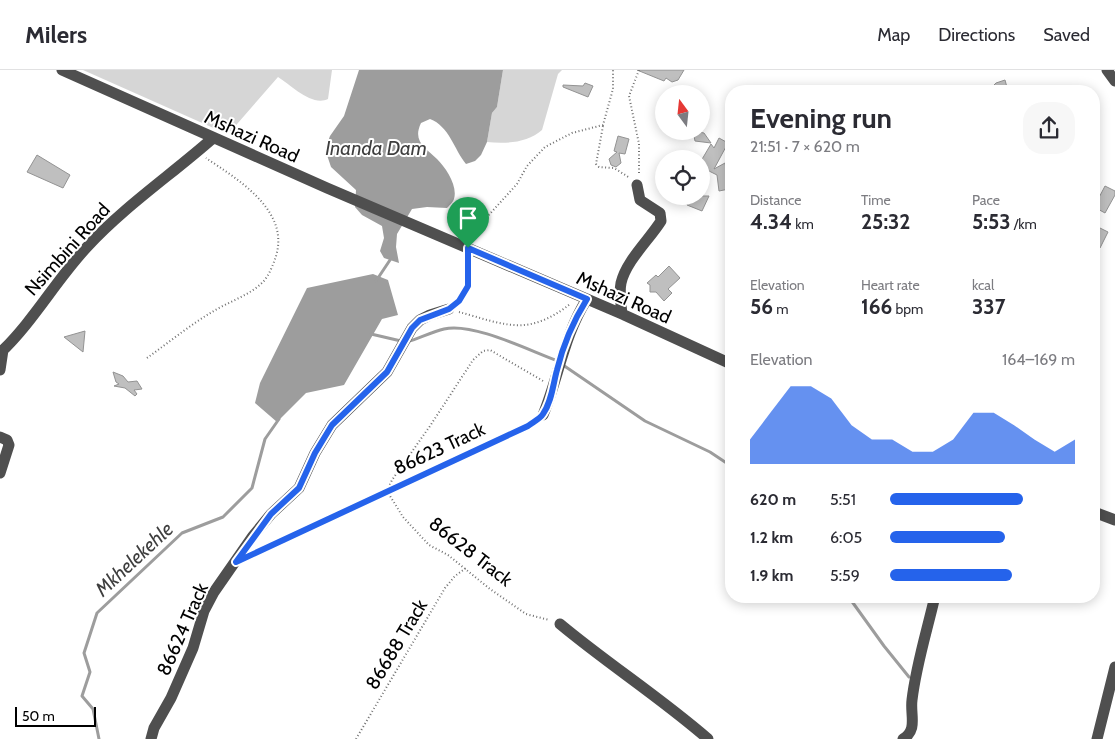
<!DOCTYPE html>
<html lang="en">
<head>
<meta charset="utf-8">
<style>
	:root { --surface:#fff; --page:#f7f7f7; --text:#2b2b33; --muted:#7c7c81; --line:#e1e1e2; --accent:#2563eb }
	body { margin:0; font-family:Cabin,sans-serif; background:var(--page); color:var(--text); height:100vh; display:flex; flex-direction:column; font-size:19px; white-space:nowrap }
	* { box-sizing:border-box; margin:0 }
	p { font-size:16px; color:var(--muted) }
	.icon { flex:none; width:28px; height:28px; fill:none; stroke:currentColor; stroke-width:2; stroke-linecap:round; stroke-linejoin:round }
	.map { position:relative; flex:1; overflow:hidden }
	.side { position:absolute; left:725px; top:15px; width:375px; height:518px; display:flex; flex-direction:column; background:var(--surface); border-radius:20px; box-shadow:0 2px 12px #0003 }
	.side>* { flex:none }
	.needle { width:32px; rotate:345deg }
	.controls { position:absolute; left:655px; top:15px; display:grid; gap:10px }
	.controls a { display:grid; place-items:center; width:55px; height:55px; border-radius:50%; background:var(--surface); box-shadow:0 2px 12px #0003; font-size:25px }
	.scale { position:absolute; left:15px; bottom:12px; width:81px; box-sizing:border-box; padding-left:5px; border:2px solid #000; border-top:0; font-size:14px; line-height:18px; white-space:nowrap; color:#000; -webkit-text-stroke:4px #fff; paint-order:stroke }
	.pin { position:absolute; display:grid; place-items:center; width:42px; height:42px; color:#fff; margin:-51px -21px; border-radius:50% 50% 50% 0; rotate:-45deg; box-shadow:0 0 5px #0007 }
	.pin .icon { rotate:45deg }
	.round { display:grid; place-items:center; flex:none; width:52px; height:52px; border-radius:20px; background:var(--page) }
	.overview { display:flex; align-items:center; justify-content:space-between; height:85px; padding:0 25px }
	h1 { font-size:28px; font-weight:800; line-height:38px }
	.metrics { display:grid; grid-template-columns:repeat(3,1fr); gap:8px; height:85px; padding:5px 25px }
	.metrics div { display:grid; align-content:center }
	.metrics b { font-size:21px; font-weight:800 }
	.metrics small { font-size:14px; font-weight:400 }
	.metrics p { font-size:14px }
	.chart { height:140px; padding:10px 25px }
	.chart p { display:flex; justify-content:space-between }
	.chart svg { width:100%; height:90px; margin-top:5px; fill:var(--accent); opacity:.7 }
	ul { padding:0 25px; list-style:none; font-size:16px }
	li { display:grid; grid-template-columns:80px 60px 1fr; align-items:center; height:38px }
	li i { height:12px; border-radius:6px; background:var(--accent) }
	header { display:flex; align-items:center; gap:30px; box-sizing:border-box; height:70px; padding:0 25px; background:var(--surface); border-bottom:1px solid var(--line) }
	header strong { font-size:24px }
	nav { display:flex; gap:28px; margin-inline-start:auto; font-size:18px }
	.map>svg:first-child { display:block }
	.green { fill:#d6d6d6 }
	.water { fill:#9d9d9d }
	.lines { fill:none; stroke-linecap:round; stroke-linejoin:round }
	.stream { stroke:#9d9d9d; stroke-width:3 }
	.building { fill:#bfbfbf; stroke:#939393 }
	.path { stroke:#717171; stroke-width:2; stroke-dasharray:1 2.5; stroke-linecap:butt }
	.minor { stroke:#4f4f4f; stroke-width:11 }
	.route-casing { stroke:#fff; stroke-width:10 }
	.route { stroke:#2563eb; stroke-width:6 }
	.labels { text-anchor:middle; stroke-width:4; stroke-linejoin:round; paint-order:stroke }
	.street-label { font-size:19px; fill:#000; stroke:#fff }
	.water-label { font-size:20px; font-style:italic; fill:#3e3e3e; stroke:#fff }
</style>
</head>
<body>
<header>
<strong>Milers</strong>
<nav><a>Map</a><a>Directions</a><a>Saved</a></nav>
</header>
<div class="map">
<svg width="1115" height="669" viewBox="0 0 1115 669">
	<rect width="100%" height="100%" fill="#fff"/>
	<path class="green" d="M83 0H332L328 29C312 37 291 15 278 7L231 61 218 60Z
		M503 0H562L558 4 542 60C528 73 505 74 487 72L492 43 497 37Z"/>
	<path class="water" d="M359 0H503L497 37 492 43 487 72 481 85 475 91 466 94C454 79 449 56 430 49L421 53C412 72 426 78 437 89 446 98 458 116 454 129 453 132 449 136 447 138L427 137 412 139 397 164 396 177 399 193 384 188 380 181 384 168 382 156 362 145 355 137 356 120 331 97 325 79 330 66 344 46Z
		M373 204 388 210 398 245 382 249 344 315 306 323 277 352 255 333 260 313 307 218Z"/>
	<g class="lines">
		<path class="stream" d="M376 211 390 190
			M371 264 401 271
			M407 272C420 268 432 262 444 259 473 252 530 281 558 291
			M563 295 645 351 710 382 731 396
			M848 526 884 576 909 607
			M99 669 93 639 82 626 90 602 84 583 97 543 182 463 223 447 252 418 265 369 279 349"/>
	</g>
	<path class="building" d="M637 0H684L678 10 672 12 666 8 664 11Z
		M1005 10 1008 21H988L996 13Z
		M585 13 593 16 588 27 563 17V15L583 16Z
		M693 61 704 63 711 73 695 71Z
		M618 66 629 69 625 84 619 83 621 93 616 97 611 95 609 89 617 82 614 81Z
		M719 68 728 73 714 99 725 93 729 119 719 121 717 105 701 97V91L711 74 714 78Z
		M37 85 70 105 63 118 27 102Z
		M1105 116 1115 121V125L1105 143 1094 137Z
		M691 126H709L702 141 687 135Z
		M1094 155 1108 162 1100 178 1094 175Z
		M669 196 680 208 668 219 672 223 664 231 656 222H650V215L647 213 656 205 658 207Z
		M85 261 83 282 64 267Z
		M113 302 123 306 128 312 137 311 142 319 134 320 137 324 135 326 125 318 114 316 119 314 116 312Z"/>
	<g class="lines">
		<path class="path" d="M639 0 629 26 639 74V105
			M603 56 596 94 599 97 614 98 630 108
			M474 169 487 147 517 114 527 96 545 77 572 63 603 55 613 19V0
			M457 233 468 215V189
			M459 242C478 247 505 257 524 255 540 254 558 244 570 234
			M147 288C168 273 190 255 212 242 228 232 248 226 262 213 269 206 273 195 276 186 290 140 237 109 206 88
			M543 311 490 280 483 281 473 290 430 356 392 410 387 421 403 447 429 475 448 485 490 519 526 544 549 550
			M254 483 528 356 535 351
			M356 669 445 518 455 506 466 498"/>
		<path class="minor" d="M62 0 327 118 622 244 731 294
			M1107 0 1115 11
			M622 244C621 234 619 223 621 213 626 191 649 170 661 151L660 143 640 130 637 115
			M0 283C33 252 56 210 87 177 125 136 171 105 213 68
			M0 300 3 280
			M543 345C559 306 564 265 587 229
			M0 367 7 370 9 375 0 403
			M1094 442 1115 450
			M560 554C608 594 661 628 708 669
			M151 669 154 658 171 628 193 578 204 541 214 522 253 466 271 444 299 418 315 383 332 355 387 302 412 258 420 250 430 245 449 239
			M903 669C918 660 910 645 912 630 916 595 927 561 935 526
			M1097 669 1115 597"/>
	</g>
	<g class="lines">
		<g class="route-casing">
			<path id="route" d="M468 178 587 229C574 250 563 275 557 300 553 314 552 331 543 344 540 349 533 352 528 356L236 492 271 444 299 418 315 383 332 355 387 302 412 258 420 250 449 239 459 231 468 216Z"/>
		</g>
		<use href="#route" class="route"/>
	</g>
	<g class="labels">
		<g class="street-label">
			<text transform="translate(252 66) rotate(24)" y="7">Mshazi Road</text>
			<text transform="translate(67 179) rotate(-48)" y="7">Nsimbini Road</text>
			<text transform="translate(624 227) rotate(24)" y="7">Mshazi Road</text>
			<text transform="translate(439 378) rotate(-25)" y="7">86623 Track</text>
			<text transform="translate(471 481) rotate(38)" y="7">86628 Track</text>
			<text transform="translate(182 559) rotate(-66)" y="7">86624 Track</text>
			<text transform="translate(396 574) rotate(-59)" y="7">86688 Track</text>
		</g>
		<g class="water-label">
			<text x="376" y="85">Inanda Dam</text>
			<text transform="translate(134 489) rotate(-43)" y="7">Mkhelekehle</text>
		</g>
	</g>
</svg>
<div class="controls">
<a><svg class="needle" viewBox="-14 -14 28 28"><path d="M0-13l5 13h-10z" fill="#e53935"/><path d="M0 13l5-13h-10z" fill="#7c7c81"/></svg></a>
<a><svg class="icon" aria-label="locate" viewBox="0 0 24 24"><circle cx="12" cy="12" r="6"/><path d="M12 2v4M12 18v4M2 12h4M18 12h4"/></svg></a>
</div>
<div class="scale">50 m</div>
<div class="pin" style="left:468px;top:178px;background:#1e9e55"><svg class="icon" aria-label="arrive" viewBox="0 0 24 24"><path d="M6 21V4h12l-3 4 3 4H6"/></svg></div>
<section class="side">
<div class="overview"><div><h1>Evening run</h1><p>21:51 · 7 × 620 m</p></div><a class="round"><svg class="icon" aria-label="share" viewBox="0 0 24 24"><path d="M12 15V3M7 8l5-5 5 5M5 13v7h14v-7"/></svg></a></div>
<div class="metrics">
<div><p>Distance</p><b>4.34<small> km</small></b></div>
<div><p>Time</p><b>25:32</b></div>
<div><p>Pace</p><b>5:53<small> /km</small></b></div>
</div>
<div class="metrics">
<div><p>Elevation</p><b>56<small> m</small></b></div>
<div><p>Heart rate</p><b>166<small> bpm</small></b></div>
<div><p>kcal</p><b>337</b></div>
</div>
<div class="chart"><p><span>Elevation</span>164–169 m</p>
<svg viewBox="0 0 160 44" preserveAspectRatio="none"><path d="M0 44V32L10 19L20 6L30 6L40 12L50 25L60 32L70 32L80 38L90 38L100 32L110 19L120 19L130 25L140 32L150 38L160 32V44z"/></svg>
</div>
<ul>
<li><b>620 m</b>5:51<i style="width:72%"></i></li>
<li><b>1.2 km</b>6:05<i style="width:62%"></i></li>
<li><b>1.9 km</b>5:59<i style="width:66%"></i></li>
</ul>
</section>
</div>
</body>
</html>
